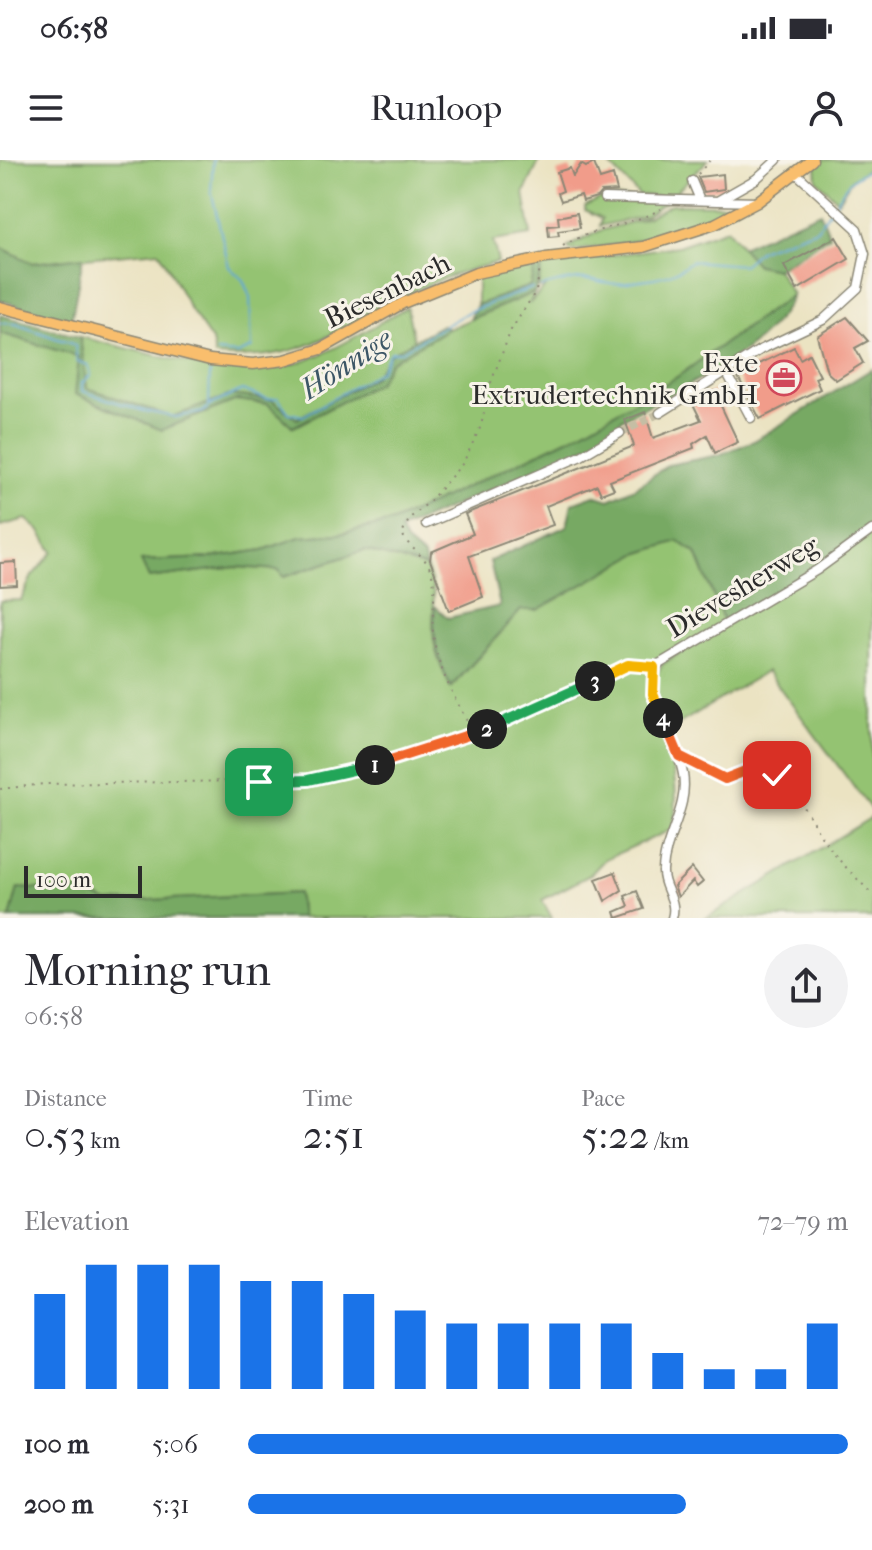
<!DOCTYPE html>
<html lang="en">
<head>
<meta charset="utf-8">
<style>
	:root { --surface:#fff; --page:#f2f2f3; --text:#2b2b33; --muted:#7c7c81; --accent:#1a73e8 }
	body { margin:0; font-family:"IM FELL French Canon",serif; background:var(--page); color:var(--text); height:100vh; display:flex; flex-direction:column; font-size:30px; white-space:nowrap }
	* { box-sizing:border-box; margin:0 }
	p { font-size:26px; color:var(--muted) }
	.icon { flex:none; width:44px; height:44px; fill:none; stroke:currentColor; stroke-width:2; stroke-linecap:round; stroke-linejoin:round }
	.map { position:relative; height:758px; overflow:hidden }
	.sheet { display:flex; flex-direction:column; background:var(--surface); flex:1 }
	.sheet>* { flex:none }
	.scale { position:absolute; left:24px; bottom:20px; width:118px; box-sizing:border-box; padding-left:8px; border:4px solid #2b2b2b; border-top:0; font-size:22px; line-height:28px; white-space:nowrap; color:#2b2b2b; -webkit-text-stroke:6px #f7f3e8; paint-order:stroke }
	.pin { position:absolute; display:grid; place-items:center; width:68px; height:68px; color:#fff; margin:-34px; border-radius:16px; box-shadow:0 4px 12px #0006 }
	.km { position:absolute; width:40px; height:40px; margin:-20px; border-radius:50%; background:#222; color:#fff; font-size:22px; line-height:40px; text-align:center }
	.round { display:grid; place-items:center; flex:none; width:84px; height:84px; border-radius:42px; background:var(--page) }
	.headline { display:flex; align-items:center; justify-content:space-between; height:136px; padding:0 24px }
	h1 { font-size:44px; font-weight:600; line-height:60px }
	.metrics { display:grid; grid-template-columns:repeat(3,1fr); gap:12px; height:136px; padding:8px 24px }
	.metrics div { display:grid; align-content:center }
	.metrics b { font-size:40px; font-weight:600 }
	.metrics small { font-size:22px; font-weight:400 }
	.metrics p { font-size:22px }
	.chart { height:224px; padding:16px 24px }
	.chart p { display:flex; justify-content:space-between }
	.chart svg { width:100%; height:144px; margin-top:8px; stroke:var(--accent); stroke-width:6 }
	ul { padding:0 24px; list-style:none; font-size:26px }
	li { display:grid; grid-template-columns:128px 96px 1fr; align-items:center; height:60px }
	li i { height:20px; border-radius:10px; background:var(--accent) }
	.status { display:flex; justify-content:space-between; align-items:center; height:56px; padding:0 40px; background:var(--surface); direction:ltr }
	.status svg { height:22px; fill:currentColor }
	header { display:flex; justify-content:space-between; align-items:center; height:104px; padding:0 24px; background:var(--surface); font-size:36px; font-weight:600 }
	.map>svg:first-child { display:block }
	.green { fill:#94c372; stroke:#60774e; stroke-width:2 }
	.forest { fill:#77a964; stroke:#516a48; stroke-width:2 }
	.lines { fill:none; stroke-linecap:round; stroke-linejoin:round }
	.stream { stroke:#5da6d4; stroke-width:2 }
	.building { fill:#f19c8a }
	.minor-tunnel { stroke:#c5bea4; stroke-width:8; stroke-dasharray:8 4; stroke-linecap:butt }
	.minor-casing { stroke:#8b8776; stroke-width:11 }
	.major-casing { stroke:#8b8776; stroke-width:13 }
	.path { stroke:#8b8776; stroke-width:2; stroke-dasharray:2 6; stroke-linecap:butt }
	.minor { stroke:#fff; stroke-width:8 }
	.major { stroke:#f9be6d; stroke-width:10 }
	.split-1-casing { stroke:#fff; stroke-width:16 }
	.split-2-casing { stroke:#fff; stroke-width:16 }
	.split-3-casing { stroke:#fff; stroke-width:16 }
	.split-4-casing { stroke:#fff; stroke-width:16 }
	.split-5-casing { stroke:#fff; stroke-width:16 }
	.split-6-casing { stroke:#fff; stroke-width:16 }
	.split-1 { stroke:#22a559; stroke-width:10 }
	.split-2 { stroke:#f0652b; stroke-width:10 }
	.split-3 { stroke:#22a559; stroke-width:10 }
	.split-4 { stroke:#f5b400; stroke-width:10 }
	.split-5 { stroke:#f0652b; stroke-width:10 }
	.split-6 { stroke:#f5b400; stroke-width:10 }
	.labels { text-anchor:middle; stroke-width:6; stroke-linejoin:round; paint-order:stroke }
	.street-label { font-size:28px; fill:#2b2b2b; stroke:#f7f3e8 }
	.poi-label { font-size:28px; fill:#2b2b2b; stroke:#f7f3e8; text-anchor:end }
	.water-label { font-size:30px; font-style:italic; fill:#3c5666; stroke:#f7f3e8 }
</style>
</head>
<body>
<div class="status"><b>06:58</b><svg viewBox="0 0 49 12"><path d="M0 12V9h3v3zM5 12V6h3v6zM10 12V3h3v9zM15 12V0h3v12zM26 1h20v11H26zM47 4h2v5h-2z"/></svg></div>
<header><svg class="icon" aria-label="menu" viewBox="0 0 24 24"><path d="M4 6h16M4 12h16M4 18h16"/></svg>Runloop<svg class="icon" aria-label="person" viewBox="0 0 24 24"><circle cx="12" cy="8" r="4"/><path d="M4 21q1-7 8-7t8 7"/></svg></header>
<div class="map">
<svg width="872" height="758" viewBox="0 0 872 758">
	<rect width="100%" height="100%" fill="#f7f3e8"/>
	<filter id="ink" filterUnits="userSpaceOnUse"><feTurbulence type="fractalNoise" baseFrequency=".0125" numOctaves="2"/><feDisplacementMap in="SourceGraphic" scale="16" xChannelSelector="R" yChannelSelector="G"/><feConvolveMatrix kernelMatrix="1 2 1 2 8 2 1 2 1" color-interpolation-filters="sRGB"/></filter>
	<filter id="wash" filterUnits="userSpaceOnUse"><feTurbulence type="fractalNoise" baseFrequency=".006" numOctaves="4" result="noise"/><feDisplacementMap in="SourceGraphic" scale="32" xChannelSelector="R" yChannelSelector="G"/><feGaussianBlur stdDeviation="1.8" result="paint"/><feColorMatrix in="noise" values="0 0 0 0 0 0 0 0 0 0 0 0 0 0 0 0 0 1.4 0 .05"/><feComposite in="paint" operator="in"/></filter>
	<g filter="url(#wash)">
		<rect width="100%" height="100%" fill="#ebe3c2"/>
		<path class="green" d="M0 0H540L524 33 531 75 493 81 498 102C465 110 435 120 405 135 332 172 302 203 215 196L212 181 190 149 159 91 32 103 0 87Z
			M605 0H708L671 37 639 35Z
			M820 0H872V7L852 19 838 41 817 20 816 5Z
			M603 37 669 39 645 56 600 66 602 58 585 50V46Z
			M671 44 743 45C687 72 633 83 571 91L567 88 599 71 646 58Z
			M727 69 757 105 777 109 792 135 677 217 576 275 393 362 339 374 300 377 263 390 210 398 142 401 149 418 236 407 279 410 284 417 365 390 426 407C437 432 433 442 433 468 433 490 441 508 451 528L521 450H537L637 394 678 381 696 393 724 462 654 507C627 495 571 534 543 546L629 507 642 506 648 510C655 569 685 604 673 669L605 699 590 715 542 740 552 758H301L298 733 108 742 82 731 18 729 10 758H0V441L21 440 32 416 53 392 39 370 26 359 0 366V173L79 197 76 234 162 270 237 240 268 244 294 267 377 223 390 202 448 169 535 132 529 144 546 126 538 128 542 105 678 86Z
			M535 105 530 126 477 145V117Z
			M407 147 414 181 390 194 375 217 296 259 272 240 231 235 172 257 87 228 80 177C140 190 225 220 286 206 329 197 368 168 407 147Z
			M872 373V651L767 511 670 569C661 547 646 525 663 504Z
			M872 657V758H706Z"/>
		<path class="forest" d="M820 52 830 76 777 109 757 105 741 87Z
			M0 87 32 103 83 97 71 162 0 140Z
			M535 105H542L535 132 470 159 477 145 530 126Z
			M792 135C770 193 674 231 622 259L612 275 400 370 406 382 424 397 426 407 365 390 283 417 279 410 236 407 149 418 141 401 210 398 263 390 300 377 339 374 393 362 576 275 677 217Z
			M0 155 80 177 87 228 172 257 231 235 272 240 297 259 374 217 390 194 442 165 448 169 390 202 378 223 293 267 268 244 237 240 162 270 75 234 79 197 0 173Z
			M872 209V367L815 408 724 462 696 393 678 381 637 394 537 450H521L451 527C437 500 432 477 435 446L448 458 500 446 490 401 567 366 572 343 594 335 609 340 635 328 668 305 719 295 754 281Z
			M18 728 82 731 108 742 298 733 301 758H10Z"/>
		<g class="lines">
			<path class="stream" d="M213 0 211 30 229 107 243 120 250 137 252 188 238 194 217 192
				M835 44C844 27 852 15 872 9
				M541 127C554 124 566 120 579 119 592 117 610 126 622 123 647 118 670 120 691 101L743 105 760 90 817 69 831 49
				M0 163 16 164 75 185 77 201 88 205 91 215 82 223V231L144 251 176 257 203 252 209 246 242 230 267 239 278 238 289 253 303 256 380 211 390 192H400L468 152 532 128
				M209 245 210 210"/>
		</g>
		<g id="blocks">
			<path class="building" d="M594 3 600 19 613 15 617 31 601 32 597 37 583 41 581 35 561 41 558 33 563 31 557 12 570 8 573 16 581 4 586 7Z
				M723 14 724 29 704 32 698 17Z
				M577 53 580 68 558 71 559 76 549 77 548 66 559 65 558 57Z
				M836 77 849 99 797 130 784 106Z
				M847 157 868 181 855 188 863 203 836 220 827 212 817 176Z
				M794 187 800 199 809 194 820 216 815 218 820 229 760 259 737 215Z
				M714 231 738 282 715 293 707 275 693 284 694 288 610 321 614 329 601 334 597 325 546 346 553 365 469 396 483 437 449 451 430 400 431 392 473 374 465 354 634 286 625 260 645 252 653 278 701 260 692 242Z
				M16 402 17 425 0 426V403Z
				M692 708 703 722 697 727 693 721 678 737 674 726Z
				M615 712 622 730 605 741 596 719Z
				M637 731 644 749 617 758 615 752 629 746 625 736Z"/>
		</g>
	</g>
	<g filter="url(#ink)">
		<use href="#blocks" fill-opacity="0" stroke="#8b8776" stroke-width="2"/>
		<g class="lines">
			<path class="minor-tunnel" d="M620 273 660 253"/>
			<g class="minor-casing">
				<path id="minor" d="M692 21 700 40
					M604 38 757 42
					M719 40 756 19 777 0
					M726 211 751 258
					M660 253 760 190 823 160 858 128 865 94 857 69 796 13
					M426 364 581 296 620 273
					M679 596 725 619 758 607
					M672 758C678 740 662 728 663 711 664 677 689 649 683 614 677 578 644 543 654 507L817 410 872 370"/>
			</g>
			<g class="major-casing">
				<path id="major" d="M0 147 210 200 253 204 285 200 321 189 403 143 476 113 546 98 643 87 715 64 757 42 812 0"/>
			</g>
			<path class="path" d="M698 14 710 0
				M563 86C594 67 630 66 661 49
				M474 575C458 542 436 509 433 472 431 451 438 432 431 411 425 394 408 389 402 373L410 358 429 342 463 303 481 266 490 225 511 170 536 131 540 109
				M765 609C797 622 809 661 829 687 841 704 858 719 872 734
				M0 629 45 624 308 620 393 601 474 575 628 505 645 504"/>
			<use href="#minor" class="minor"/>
			<use href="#major" class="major"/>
		</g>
	</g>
	<g class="lines" filter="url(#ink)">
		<g class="split-1-casing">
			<path id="split-1" d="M259 622 308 620 375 605"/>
		</g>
		<g class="split-2-casing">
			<path id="split-2" d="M375 605 487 569"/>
		</g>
		<g class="split-3-casing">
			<path id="split-3" d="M487 569 595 521"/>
		</g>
		<g class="split-4-casing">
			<path id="split-4" d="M595 521 628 505 654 507 653 534 663 558"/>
		</g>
		<g class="split-5-casing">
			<path id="split-5" d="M663 558 679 596 725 619 748 610"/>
		</g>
		<g class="split-6-casing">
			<path id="split-6" d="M748 610 758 607 777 615"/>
		</g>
		<use href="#split-1" class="split-1"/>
		<use href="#split-2" class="split-2"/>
		<use href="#split-3" class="split-3"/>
		<use href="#split-4" class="split-4"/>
		<use href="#split-5" class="split-5"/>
		<use href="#split-6" class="split-6"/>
	</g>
	<defs>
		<g id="office-ring" transform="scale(1.8)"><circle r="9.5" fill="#f7f3e8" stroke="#d1495b" stroke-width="1.5"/><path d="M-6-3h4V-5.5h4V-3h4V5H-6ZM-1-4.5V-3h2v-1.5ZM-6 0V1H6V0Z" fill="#d1495b"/></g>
	</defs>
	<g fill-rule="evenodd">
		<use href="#office-ring" x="784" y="218"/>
	</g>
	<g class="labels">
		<g class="street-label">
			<text transform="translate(387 130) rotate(-26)" y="10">Biesenbach</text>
			<text transform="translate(742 426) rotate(-31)" y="10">Dievesherweg</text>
		</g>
		<g class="poi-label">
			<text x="758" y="212">Exte<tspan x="758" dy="32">Extrudertechnik GmbH</tspan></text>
		</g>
		<g class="water-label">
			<text transform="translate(346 204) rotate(-33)" y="10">Hönnige</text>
		</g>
	</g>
</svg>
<div class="scale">100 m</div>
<div class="pin" style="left:259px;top:622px;background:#1e9e55"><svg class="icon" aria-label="arrive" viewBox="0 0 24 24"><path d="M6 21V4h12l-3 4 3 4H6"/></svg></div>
<div class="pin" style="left:777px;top:615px;background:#d93025"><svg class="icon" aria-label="check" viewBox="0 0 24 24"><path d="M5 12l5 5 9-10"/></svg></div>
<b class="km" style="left:375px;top:605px">1</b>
<b class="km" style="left:487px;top:569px">2</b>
<b class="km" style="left:595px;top:521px">3</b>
<b class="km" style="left:663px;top:558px">4</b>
</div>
<section class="sheet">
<div class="headline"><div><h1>Morning run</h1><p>06:58</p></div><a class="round"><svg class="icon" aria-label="share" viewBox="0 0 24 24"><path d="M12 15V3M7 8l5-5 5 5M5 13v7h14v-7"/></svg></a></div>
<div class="metrics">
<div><p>Distance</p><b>0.53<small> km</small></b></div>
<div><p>Time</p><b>2:51</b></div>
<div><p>Pace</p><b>5:22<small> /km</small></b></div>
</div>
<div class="chart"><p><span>Elevation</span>72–79 m</p>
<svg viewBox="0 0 160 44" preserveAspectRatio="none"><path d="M5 44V15M15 44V6M25 44V6M35 44V6M45 44V11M55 44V11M65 44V15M75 44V20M85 44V24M95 44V24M105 44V24M115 44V24M125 44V33M135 44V38M145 44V38M155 44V24"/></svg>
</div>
<ul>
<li><b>100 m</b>5:06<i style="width:100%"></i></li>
<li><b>200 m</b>5:31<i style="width:73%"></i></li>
</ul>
</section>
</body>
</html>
